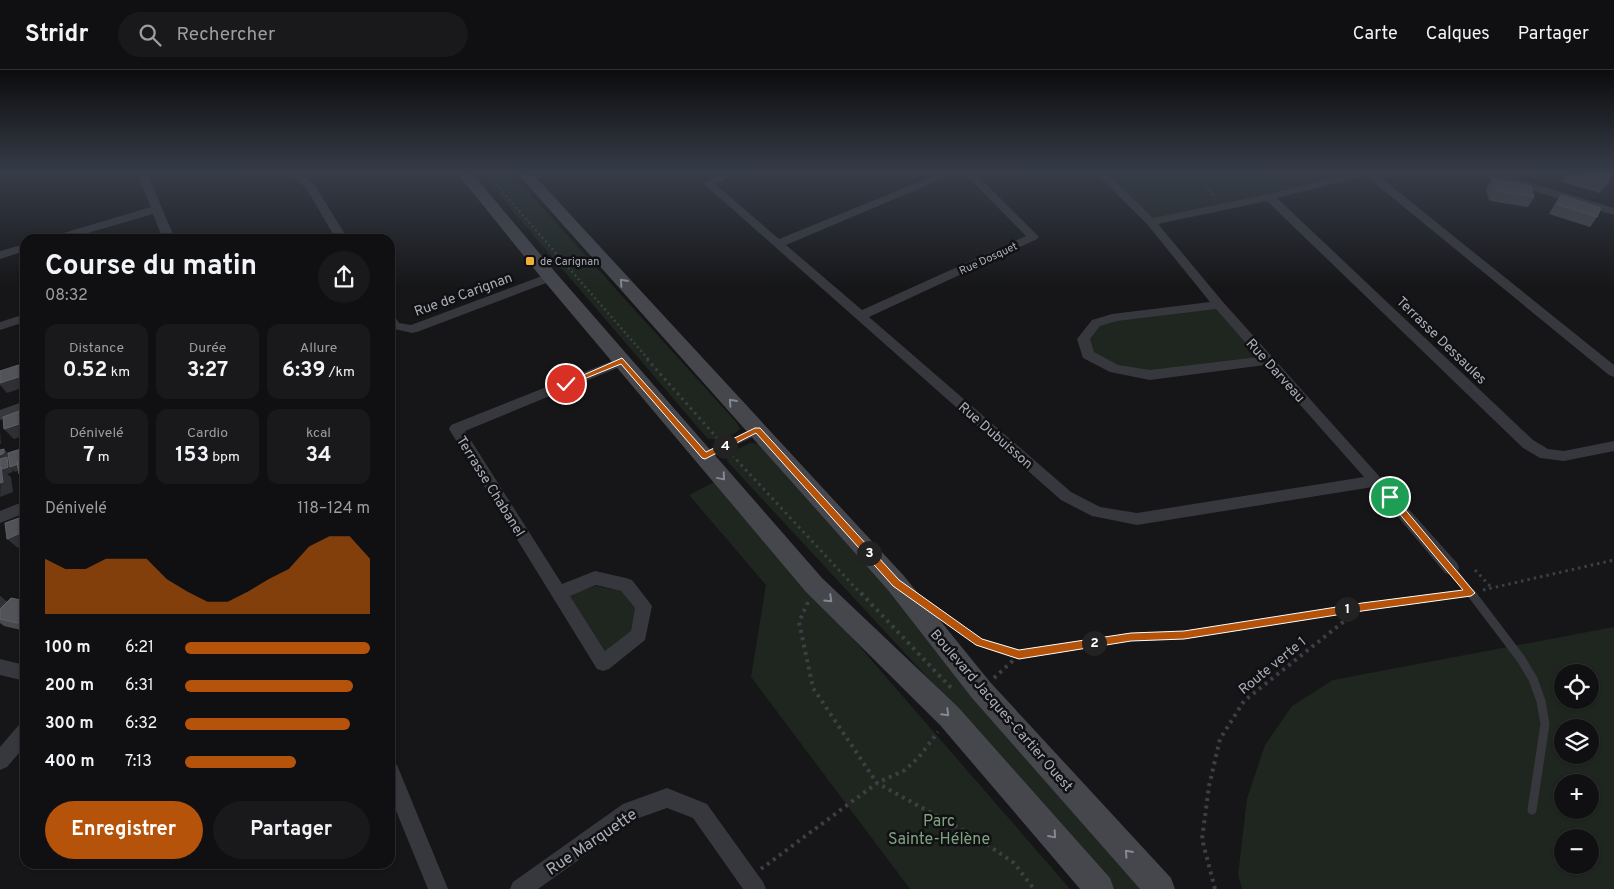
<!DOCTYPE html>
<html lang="fr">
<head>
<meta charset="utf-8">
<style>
	:root { --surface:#101012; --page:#19191b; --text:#f1f3f6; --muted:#9c9d9f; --line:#303032; --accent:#b45309 }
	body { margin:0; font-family:Overpass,sans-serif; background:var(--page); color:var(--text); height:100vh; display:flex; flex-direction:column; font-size:19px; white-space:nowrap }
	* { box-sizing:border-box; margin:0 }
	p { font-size:16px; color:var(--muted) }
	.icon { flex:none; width:28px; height:28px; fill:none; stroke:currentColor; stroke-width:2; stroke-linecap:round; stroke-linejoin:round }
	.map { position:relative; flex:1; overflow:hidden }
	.drawer { position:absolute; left:20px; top:164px; width:375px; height:635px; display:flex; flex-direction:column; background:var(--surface); border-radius:15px; box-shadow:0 1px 4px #0004,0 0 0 1px var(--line) }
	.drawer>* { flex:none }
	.controls { position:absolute; left:1554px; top:594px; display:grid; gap:10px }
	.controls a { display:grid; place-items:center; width:45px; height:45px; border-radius:50%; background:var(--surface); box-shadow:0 1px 4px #0004,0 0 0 1px var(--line); font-size:25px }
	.pin { position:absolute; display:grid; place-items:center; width:42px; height:42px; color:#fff; margin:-21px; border:2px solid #fff; border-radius:50%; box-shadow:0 1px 5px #0007 }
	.km { position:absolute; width:25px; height:25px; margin:-12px; border-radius:50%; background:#222; color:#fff; font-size:14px; line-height:25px; text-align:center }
	.round { display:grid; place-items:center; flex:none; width:52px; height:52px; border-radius:26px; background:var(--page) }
	.head { display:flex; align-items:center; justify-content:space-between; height:85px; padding:0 25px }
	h1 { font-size:28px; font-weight:700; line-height:38px }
	.metrics { display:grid; grid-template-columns:repeat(3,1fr); gap:8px; height:85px; padding:5px 25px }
	.metrics div { display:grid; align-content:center; border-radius:12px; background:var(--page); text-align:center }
	.metrics b { font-size:21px; font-weight:700 }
	.metrics small { font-size:14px; font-weight:400 }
	.metrics p { font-size:14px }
	.chart { height:140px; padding:10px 25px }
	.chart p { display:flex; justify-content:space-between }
	.chart svg { width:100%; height:90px; margin-top:5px; fill:var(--accent); opacity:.7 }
	.action { display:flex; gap:10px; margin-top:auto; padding:10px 25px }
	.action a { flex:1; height:58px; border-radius:30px; background:var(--accent); color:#fff; font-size:20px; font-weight:700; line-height:58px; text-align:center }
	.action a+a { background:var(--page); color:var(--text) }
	ul { padding:0 25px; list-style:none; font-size:16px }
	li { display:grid; grid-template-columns:80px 60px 1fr; align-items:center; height:38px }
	li i { height:12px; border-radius:6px; background:var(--accent) }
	header { display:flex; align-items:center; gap:30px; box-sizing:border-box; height:70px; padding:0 25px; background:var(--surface); border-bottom:1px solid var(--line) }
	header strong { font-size:24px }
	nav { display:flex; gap:28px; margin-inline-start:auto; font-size:18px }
	.search { width:350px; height:45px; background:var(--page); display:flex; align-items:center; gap:12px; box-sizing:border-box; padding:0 18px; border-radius:28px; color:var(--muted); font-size:19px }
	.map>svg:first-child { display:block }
	.green { fill:#1e261f; fill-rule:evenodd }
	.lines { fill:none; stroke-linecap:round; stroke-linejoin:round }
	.path-far2 { stroke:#3d3f44; stroke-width:2.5; stroke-dasharray:2 3; stroke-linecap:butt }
	.path-far1 { stroke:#3d3f44; stroke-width:3; stroke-dasharray:2.5 4; stroke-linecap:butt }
	.path { stroke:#3d3f44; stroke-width:4; stroke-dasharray:3 4.5; stroke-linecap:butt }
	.service-far1 { stroke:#37383d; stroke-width:8 }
	.service { stroke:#37383d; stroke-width:9 }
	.minor { fill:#37383d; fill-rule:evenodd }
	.secondary { fill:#45474d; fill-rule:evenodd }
	.wall { fill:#47494d }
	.shaded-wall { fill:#2f3033 }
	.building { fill:#525359; stroke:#5f6168 }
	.oneway { stroke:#858993 }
	.route { fill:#b45309; stroke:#fff }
	.poi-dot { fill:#f2b134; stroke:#111113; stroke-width:2 }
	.labels { text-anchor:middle; stroke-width:5; stroke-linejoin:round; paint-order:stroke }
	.far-street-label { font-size:11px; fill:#a8adb8; stroke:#111113 }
	.far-poi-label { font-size:11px; fill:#a8adb8; stroke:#111113; text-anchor:start }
	.street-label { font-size:14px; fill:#a8adb8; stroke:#111113 }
	.near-park-label { font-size:16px; fill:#7fa381; stroke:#111113 }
	.near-street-label { font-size:16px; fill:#a8adb8; stroke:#111113 }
</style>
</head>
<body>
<header>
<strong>Stridr</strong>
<div class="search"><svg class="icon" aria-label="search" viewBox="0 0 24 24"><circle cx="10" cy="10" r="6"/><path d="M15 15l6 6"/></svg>Rechercher</div>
<nav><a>Carte</a><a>Calques</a><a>Partager</a></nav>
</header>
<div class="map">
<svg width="1614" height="819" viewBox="0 0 1614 819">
	<rect width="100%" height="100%" fill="#161618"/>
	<path class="green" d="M480 103H511L737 353 740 359C733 366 717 372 707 368Z
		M1101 103H1366L1151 152Z
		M1219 235 1267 290 1150 305 1115 299 1088 285 1083 269 1096 253Z
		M750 373 759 374 882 510 1146 819H1115L966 649 727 391 728 384Z
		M716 411 1070 819H910L751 607 766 515 689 425Z
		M596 516 621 521 636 539 631 562 606 582 569 525Z
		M1614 557V819H1242L1238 805 1247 729 1265 675 1292 636 1333 610ZM1562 602H1590V630H1562ZM1562 658H1590V685H1562ZM1562 712H1590V740H1562ZM1562 768H1590V795H1562Z"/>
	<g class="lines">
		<path class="path-far2" d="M486 103 649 290
			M1198 103 1215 129"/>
		<path class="path-far1" d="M647 289 718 369
			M732 385 862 525
			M1475 500 1491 517
			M1483 520 1614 490
			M1452 525 1457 524"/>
		<path class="path" d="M861 523 954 621
			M808 532 799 552 813 618 877 713 979 769 1014 793 1034 819
			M953 554 979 572 1019 584 1131 567 1184 565 1361 537
			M994 608 1019 585
			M761 799 877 713 905 700 919 687 938 662
			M1215 819 1202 769 1209 716 1220 669 1244 631 1362 537 1457 524"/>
		<path class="service-far1" d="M705 386 758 360
			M1451 498 1472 525"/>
		<path class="service" d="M1471 523 1521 589 1533 609 1541 631 1545 654 1532 740"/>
		<path class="minor" d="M137 103H147L175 169H163L153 144 67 169H48L50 167 151 137Z
			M288 103H300L314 114 348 169H336L306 118Z
			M724 103H739L715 114 779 169 941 103H956L786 175 862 240 1026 166 964 103H975L1039 167 1037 169 869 247 1071 422 1100 437 1137 443 1364 407 1265 295 1150 310 1110 302 1083 288 1077 269 1092 250 1112 244 1210 232 1147 154 1096 103H1107L1153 148 1269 124 1352 103H1375L1614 295V307L1609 305 1366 106 1277 128 1533 370 1548 379 1564 381 1614 371V381L1564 391 1540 388 1523 378 1267 131 1158 154 1223 232 1457 493 1459 498 1457 503 1451 505 1445 503 1373 417 1137 455 1092 446 1061 430 703 113ZM1216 239 1258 287 1150 300 1118 295 1094 282 1090 269 1100 256 1117 251Z
			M1478 103H1497L1512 107 1614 138V145L1479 105Z
			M25 174V181L0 189V181Z
			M550 203 556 207 554 210 417 262 412 263 390 258V244L394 245 399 253 411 255Z
			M25 244V252L0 260V252Z
			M622 287 627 288 629 291 627 294 465 361 562 514 595 501 626 508 632 510 652 536 645 570 609 599 603 601 597 599 449 359 451 355ZM596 515 621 521 635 538 631 561 605 581 570 526Z
			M25 331V341L0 350V340Z
			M25 431V443L0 453V441Z
			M0 589 25 595V611L0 605Z
			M25 653V676L7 697 0 700V677L18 656Z
			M390 693 397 695 448 819H428L390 726Z
			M667 718 707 734 763 812 766 819H743L693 748 667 738 636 749 538 819H510L513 812 623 734Z"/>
		<path class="secondary" d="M457 103H472L556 203 822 508 958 637 1110 808 1114 819H1080L940 655 806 522 544 211Z
			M517 103H532L904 506 990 612 1171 808 1175 819H1140L972 628 888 520Z"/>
	</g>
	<path class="wall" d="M1530 103H1541L1539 106Z
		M1566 103H1604L1607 114 1600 123 1562 112Z
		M1492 109 1534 127 1528 137 1491 131 1489 130 1486 119Z
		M1561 125 1597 147 1590 157 1549 144 1554 135Z
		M0 526 7 532 25 531V561L4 556 0 553Z"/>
	<path class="shaded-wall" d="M1283 103H1292L1282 105Z
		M25 305V317L7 323 0 315V313Z
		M25 352V365L14 369 4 359Z
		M0 361 1 374H0Z
		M4 379 9 384V388L12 391 25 392V398L15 402 12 399 13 402 7 404 11 407 13 422 0 427 1 397 0 385Z
		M25 402V411L19 404Z
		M25 461V475L18 478 7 469Z
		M0 526 10 535 0 545Z"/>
	<path class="building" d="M1591 103H1604L1611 105 1607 114 1588 107Z
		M1492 109 1531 116 1534 127 1497 121 1495 120Z
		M1561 125 1601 138 1597 147 1556 134Z
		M25 293V305L0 313V301Z
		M25 339V352L4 359 3 347Z
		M24 378 25 389 17 392 18 394 10 397 8 383Z
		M4 379V383L0 385V380Z
		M7 387 8 397 2 399 1 397 0 398V389Z
		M25 389V402L19 404 17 392Z
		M1 397 3 412 0 413V398Z
		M25 446V461L7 469 5 453Z
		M11 528 25 531V552L23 554 0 549V539Z"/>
	<defs><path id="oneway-chevron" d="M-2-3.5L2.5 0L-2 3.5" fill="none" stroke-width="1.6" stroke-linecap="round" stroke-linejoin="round" transform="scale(1.25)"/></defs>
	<g class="oneway">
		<use href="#oneway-chevron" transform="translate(623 212) rotate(-132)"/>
		<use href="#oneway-chevron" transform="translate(732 332) rotate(-132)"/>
		<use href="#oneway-chevron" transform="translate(722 407) rotate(50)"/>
		<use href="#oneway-chevron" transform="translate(829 529) rotate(44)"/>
		<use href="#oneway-chevron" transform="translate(946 643) rotate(45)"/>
		<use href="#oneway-chevron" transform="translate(1053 765) rotate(49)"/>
		<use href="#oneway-chevron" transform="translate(1128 783) rotate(-132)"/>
	</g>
	<linearGradient id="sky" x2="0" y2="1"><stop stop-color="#0c0c0d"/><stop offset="0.47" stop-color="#363c48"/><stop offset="1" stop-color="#363c48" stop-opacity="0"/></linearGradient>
	<rect width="1614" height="218" fill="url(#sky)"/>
	<path class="route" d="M622 288 706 382 755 358H760L899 510 982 569 1019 580 1131 563 1184 561 1362 533 1463 520 1387 429 1386 427 1390 424 1393 425 1475 523 1471 526 1362 541 1184 569 1131 571 1019 589 976 575 893 516 756 363 705 389 702 388 621 294 569 315 563 314Z"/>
	<rect class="poi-dot" x="525" y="186" width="10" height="10" rx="2.5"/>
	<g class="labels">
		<g class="far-street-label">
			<text transform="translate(988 188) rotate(-25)" y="4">Rue Dosquet</text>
		</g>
		<g class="far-poi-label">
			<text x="540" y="195">de Carignan</text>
		</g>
		<g class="street-label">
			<text transform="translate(463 224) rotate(-20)" y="5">Rue de Carignan</text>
			<text transform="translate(1442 270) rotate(44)" y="5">Terrasse Dessaules</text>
			<text transform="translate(1276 300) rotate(48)" y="5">Rue Darveau</text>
			<text transform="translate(996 365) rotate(41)" y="5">Rue Dubuisson</text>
			<text transform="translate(491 416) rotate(58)" y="5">Terrasse Chabanel</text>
			<text transform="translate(1272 595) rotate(-39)" y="5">Route verte 1</text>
			<text transform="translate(1002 640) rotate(49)" y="5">Boulevard Jacques-Cartier Ouest</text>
		</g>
		<g class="near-park-label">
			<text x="939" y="756">Parc<tspan x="939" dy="18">Sainte-Hélène</tspan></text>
		</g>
		<g class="near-street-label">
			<text transform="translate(591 771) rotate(-34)" y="6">Rue Marquette</text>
		</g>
	</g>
</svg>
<div class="controls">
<a><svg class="icon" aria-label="locate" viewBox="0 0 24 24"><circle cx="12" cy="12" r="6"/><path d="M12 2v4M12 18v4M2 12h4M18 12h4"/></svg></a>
<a><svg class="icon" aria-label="layers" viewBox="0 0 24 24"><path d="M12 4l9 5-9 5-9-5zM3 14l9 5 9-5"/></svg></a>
<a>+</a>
<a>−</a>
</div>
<div class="pin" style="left:1390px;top:427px;background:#1e9e55"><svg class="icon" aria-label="arrive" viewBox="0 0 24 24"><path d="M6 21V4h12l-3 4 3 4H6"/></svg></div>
<div class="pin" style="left:566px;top:314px;background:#d93025"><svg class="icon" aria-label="check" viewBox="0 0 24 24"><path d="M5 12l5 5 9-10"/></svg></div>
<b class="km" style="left:1347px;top:539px">1</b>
<b class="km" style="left:1094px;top:573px">2</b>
<b class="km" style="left:869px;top:483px">3</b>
<b class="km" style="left:725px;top:376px">4</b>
<section class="drawer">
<div class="head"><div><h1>Course du matin</h1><p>08:32</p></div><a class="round"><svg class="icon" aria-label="share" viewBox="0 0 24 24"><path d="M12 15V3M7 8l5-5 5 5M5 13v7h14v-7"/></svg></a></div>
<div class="metrics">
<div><p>Distance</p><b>0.52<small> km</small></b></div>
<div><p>Durée</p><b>3:27</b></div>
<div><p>Allure</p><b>6:39<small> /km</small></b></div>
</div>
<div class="metrics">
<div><p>Dénivelé</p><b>7<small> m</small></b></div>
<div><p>Cardio</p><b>153<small> bpm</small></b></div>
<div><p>kcal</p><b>34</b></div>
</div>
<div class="chart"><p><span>Dénivelé</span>118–124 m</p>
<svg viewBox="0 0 160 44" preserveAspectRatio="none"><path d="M0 44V17L10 22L20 22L30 17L40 17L50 17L60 27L70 33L80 38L90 38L100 33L110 27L120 22L130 11L140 6L150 6L160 17V44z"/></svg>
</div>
<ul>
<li><b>100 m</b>6:21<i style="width:100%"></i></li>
<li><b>200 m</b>6:31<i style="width:91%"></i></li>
<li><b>300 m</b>6:32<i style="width:89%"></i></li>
<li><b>400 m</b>7:13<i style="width:60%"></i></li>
</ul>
<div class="action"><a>Enregistrer</a><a>Partager</a></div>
</section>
</div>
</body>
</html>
